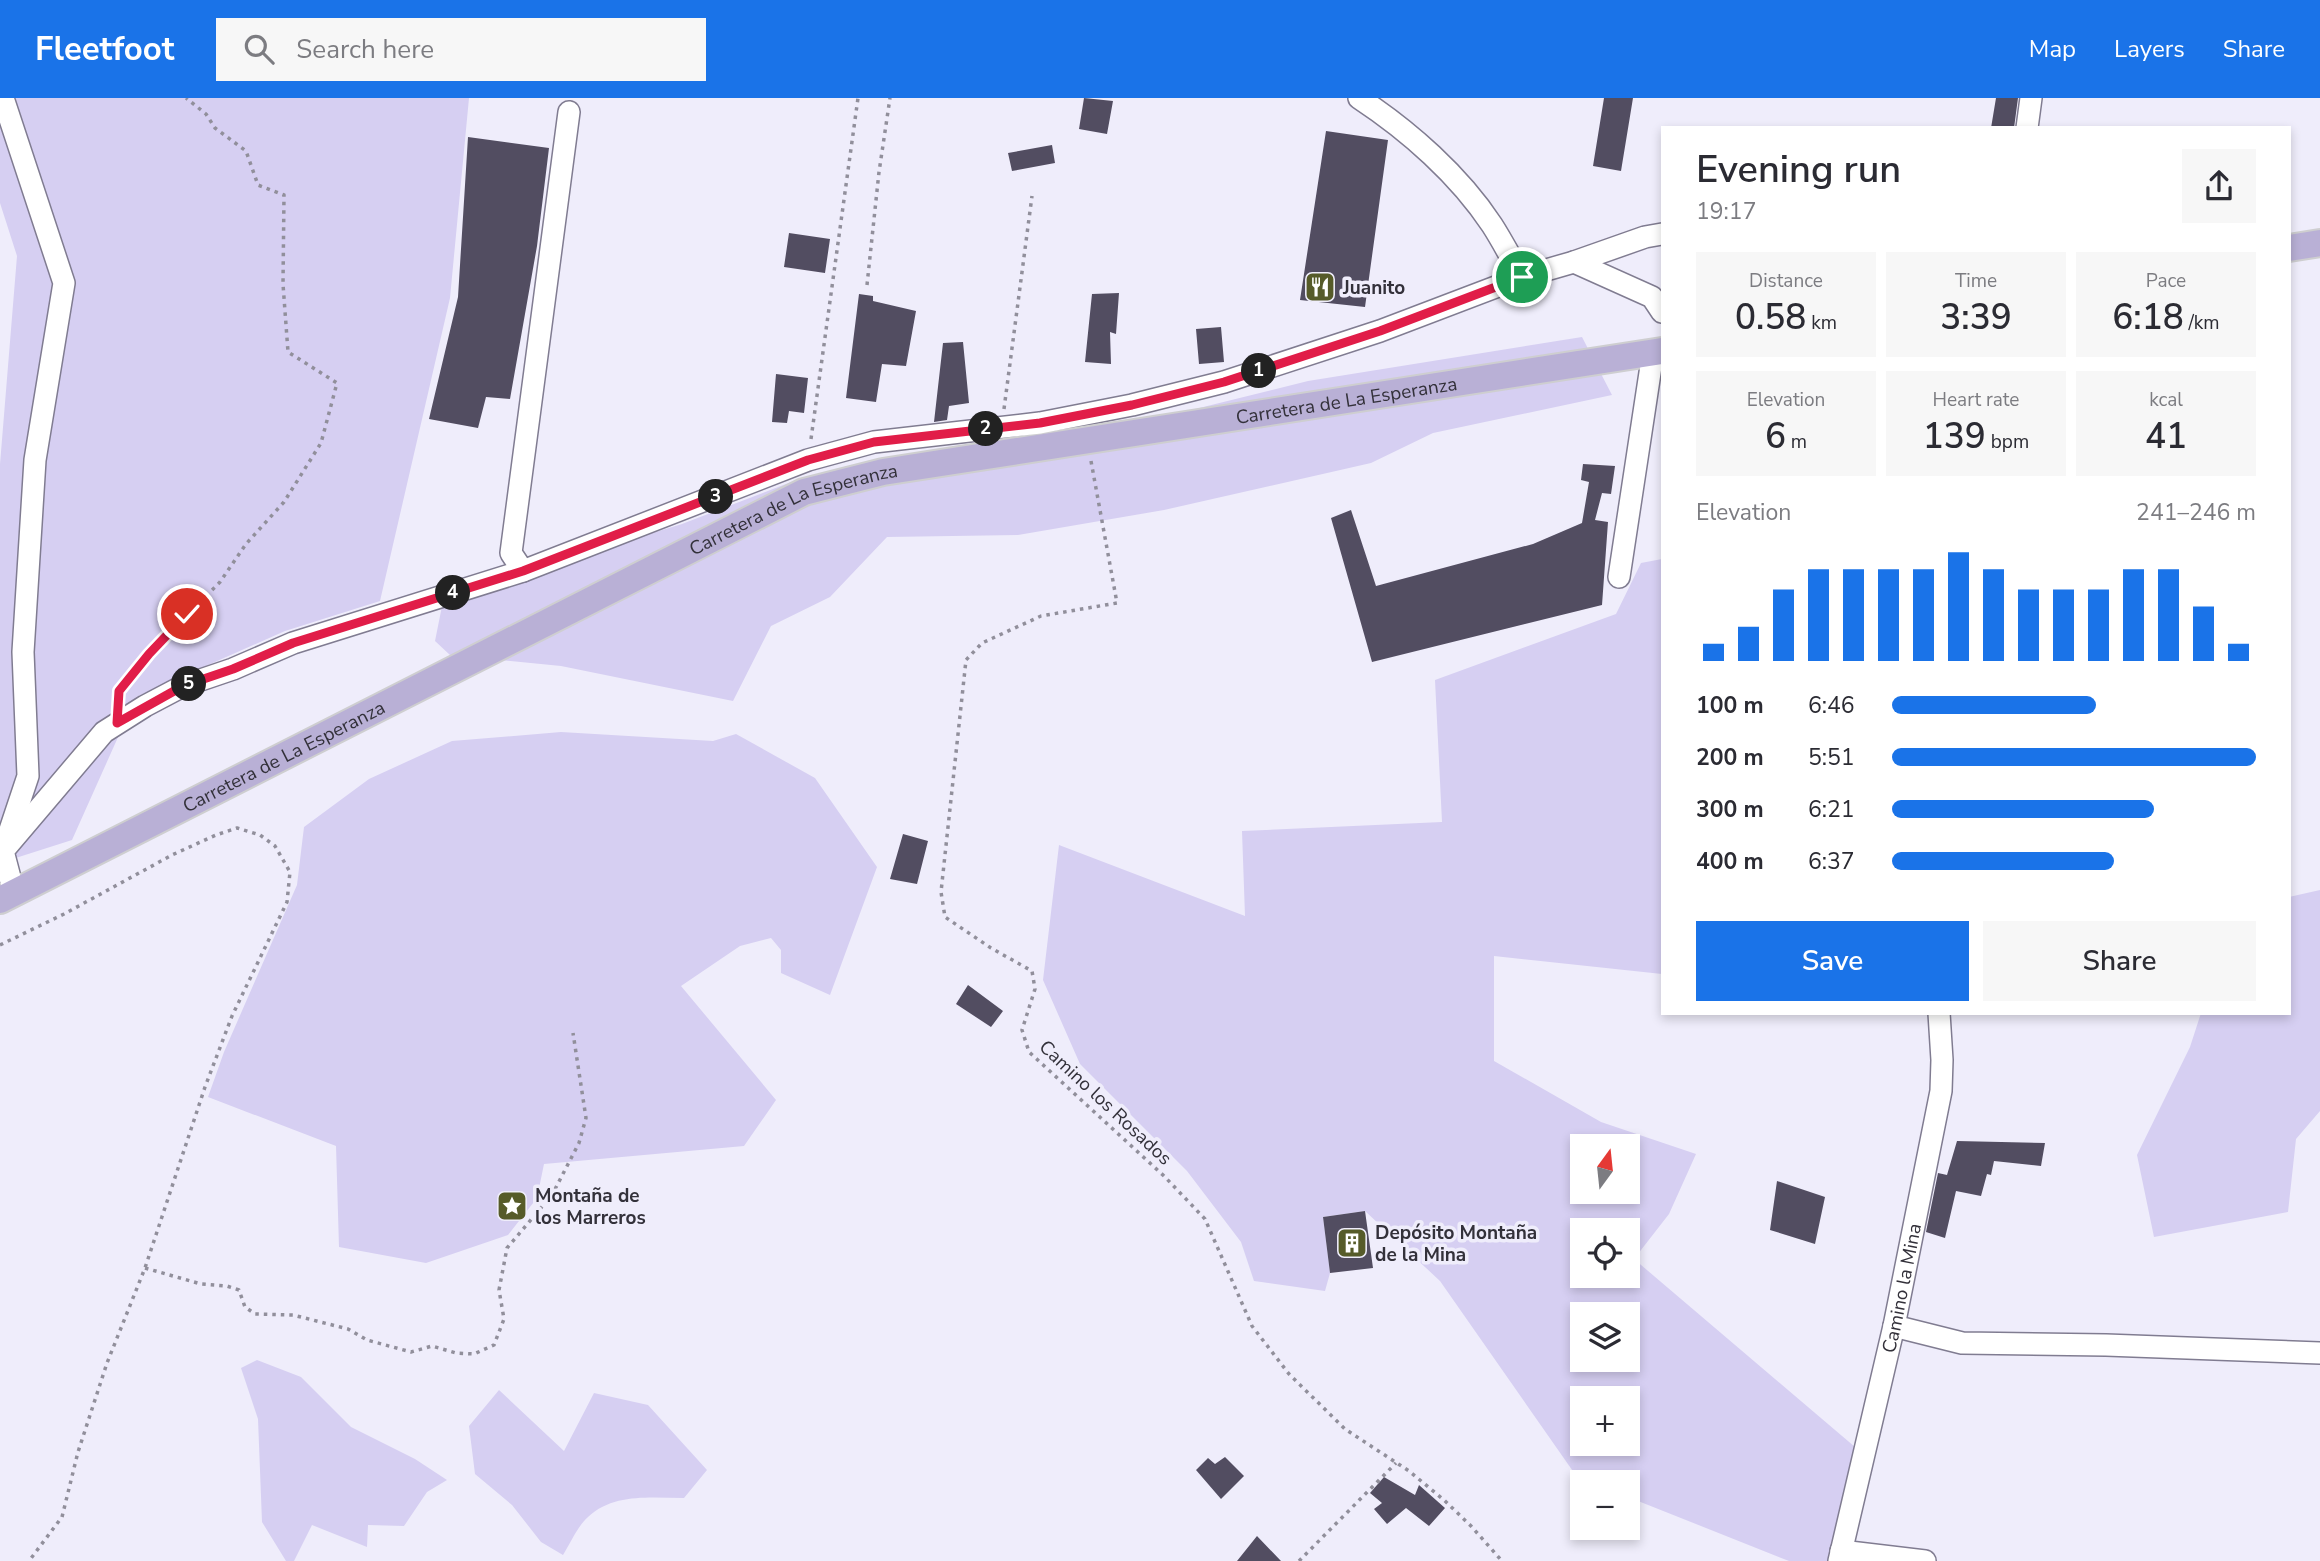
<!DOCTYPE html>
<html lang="en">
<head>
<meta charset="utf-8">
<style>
	:root { --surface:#fff; --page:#f7f7f7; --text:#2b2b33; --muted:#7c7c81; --accent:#1a73e8 }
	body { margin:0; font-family:"Nunito Sans",sans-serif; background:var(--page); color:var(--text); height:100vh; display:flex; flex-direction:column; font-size:26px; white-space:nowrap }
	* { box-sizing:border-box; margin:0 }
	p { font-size:23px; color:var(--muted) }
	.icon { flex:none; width:38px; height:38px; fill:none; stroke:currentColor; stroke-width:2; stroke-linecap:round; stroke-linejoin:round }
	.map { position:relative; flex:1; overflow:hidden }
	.panel { position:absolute; left:1661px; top:28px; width:630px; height:889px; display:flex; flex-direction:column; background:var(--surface); border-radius:0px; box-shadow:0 4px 10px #0003 }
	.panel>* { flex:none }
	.needle { width:46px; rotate:15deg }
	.controls { position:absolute; left:1570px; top:1036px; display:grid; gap:14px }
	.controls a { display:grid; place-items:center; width:70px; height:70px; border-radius:0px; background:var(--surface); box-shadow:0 4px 10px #0003; font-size:35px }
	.pin { position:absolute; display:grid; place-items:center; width:60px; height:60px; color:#fff; margin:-30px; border:4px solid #fff; border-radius:50%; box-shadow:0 2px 7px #0007 }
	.km { position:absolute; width:35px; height:35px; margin:-18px; border-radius:50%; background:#222; color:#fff; font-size:19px; line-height:35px; text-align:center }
	.round { display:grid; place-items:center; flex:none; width:74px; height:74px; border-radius:0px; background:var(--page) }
	.headline { display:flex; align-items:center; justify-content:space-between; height:119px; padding:0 35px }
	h1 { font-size:38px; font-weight:600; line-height:52px }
	.stats { display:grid; grid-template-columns:repeat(3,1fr); gap:10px; height:119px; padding:7px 35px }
	.stats div { display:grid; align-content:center; border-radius:0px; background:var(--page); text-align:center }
	.stats b { font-size:35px; font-weight:600 }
	.stats small { font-size:19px; font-weight:400 }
	.stats p { font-size:19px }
	.chart { height:196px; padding:14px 35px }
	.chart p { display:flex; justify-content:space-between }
	.chart svg { width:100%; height:126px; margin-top:7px; stroke:var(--accent); stroke-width:6 }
	.cta { display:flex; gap:14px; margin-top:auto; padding:14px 35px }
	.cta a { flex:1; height:80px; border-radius:0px; background:var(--accent); color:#fff; font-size:28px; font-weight:600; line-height:80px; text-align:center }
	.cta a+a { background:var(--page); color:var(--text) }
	ul { padding:0 35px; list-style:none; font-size:23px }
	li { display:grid; grid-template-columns:112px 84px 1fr; align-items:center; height:52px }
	li i { height:18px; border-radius:9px; background:var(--accent) }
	header { display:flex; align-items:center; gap:42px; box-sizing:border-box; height:98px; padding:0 35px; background:var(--accent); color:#fff }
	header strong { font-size:33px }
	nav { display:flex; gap:38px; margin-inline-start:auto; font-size:24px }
	.search { width:490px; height:63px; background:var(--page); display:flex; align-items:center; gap:18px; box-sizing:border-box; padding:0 24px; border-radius:0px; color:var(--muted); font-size:26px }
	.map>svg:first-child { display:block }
	.green { fill:#d6cff2; fill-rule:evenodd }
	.building { fill:#524d61 }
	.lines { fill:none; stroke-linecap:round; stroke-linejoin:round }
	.minor-casing { stroke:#807c91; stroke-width:24 }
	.major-casing { stroke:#ceced0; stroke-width:30 }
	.path { stroke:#918f9b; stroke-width:3.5; stroke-dasharray:3.5 5; stroke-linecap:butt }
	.minor { stroke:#fff; stroke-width:21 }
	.major { stroke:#b9b0d6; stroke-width:26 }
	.route-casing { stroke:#fff; stroke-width:14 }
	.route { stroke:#e11d48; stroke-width:9 }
	.labels { text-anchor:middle; stroke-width:7; stroke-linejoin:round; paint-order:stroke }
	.poi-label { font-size:19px; font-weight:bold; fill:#33313a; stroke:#efedfb; text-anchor:start }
	.street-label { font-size:19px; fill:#33313a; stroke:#efedfb }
</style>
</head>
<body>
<header>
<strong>Fleetfoot</strong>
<div class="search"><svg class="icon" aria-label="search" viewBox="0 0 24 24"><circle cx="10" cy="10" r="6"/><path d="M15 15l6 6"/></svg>Search here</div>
<nav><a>Map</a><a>Layers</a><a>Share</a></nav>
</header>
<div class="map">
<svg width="2320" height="1463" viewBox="0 0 2320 1463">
	<rect width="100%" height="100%" fill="#efedfb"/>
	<path class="green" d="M0 0H469L450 200 380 503 285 533 136 599 72 742 0 765V366L17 158 0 105Z
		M1582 239 1612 297 1433 335 1371 365 1164 412 1018 437 887 439 830 499 771 528 733 603 561 568 450 557 435 543 444 498 682 426 791 384 851 396 1308 283Z
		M1662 461V876L1494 858V963L1601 1024 1696 1056 1669 1116 1634 1161 1855 1349 1828 1463H1789L1628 1399V1384H1590L1577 1379 1440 1183 1365 1113 1323 1119 1330 1175 1325 1193 1254 1183 1241 1144 1187 1073 1080 966 1043 882 1059 747 1245 818 1242 733 1442 724 1435 582 1616 516 1641 465ZM1582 1048H1628V1094H1582ZM1582 1132H1628V1178H1582ZM1582 1216H1628V1262H1582ZM1582 1300H1628V1346H1582Z
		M561 634 713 643 736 636 815 680 877 769 830 897 781 875V852L771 840 740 848 681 888 776 1002 744 1048 544 1066 537 1100 508 1137 426 1165 339 1149 336 1048 208 999 224 954 297 787 304 729 369 681 452 643Z
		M2320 792V1013L2296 1041 2288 1114 2154 1139 2137 1057 2190 949 2201 915H2289V799Z
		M257 1262 301 1279 351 1329 415 1361 447 1382 427 1394 404 1428 368 1427 367 1449 312 1427 294 1463H286L262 1424 258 1321 241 1270Z
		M499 1292 564 1353 594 1295 648 1307 707 1372 684 1400C650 1400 614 1395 588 1419 577 1429 570 1446 563 1457L541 1444 512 1407 475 1376 469 1328Z"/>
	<path class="building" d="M1084 0 1113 3 1107 36 1079 31Z
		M1604 0H1633L1621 73 1593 68Z
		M1996 0H2018L2014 30H1991Z
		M1326 33 1388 42 1365 209 1300 202Z
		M468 39 549 50 537 148 510 301 486 299 478 330 429 321 458 199Z
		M1052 47 1055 65 1012 73 1008 55Z
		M789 135 830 141 825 175 784 169Z
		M1119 195 1116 236 1110 234 1111 266 1085 264 1092 196Z
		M859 196 873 198V203L916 213 906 268 882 266 876 304 846 300Z
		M1221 229 1224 264 1199 266 1196 231Z
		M963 244 969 305 949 308 947 322 934 324 943 245Z
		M776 276 808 280 804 315 789 313 787 325 772 324Z
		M1583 366 1615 368 1611 396 1602 395 1595 422 1608 424 1602 507 1372 564 1331 420 1351 412 1376 488 1533 446 1582 425 1589 384 1581 382Z
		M903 736 928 743 917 786 890 781Z
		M968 887 1003 913 991 929 956 906Z
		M1957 1043 2045 1045 2041 1068 1994 1063 1991 1077 1987 1076 1981 1098 1956 1093 1945 1140 1926 1134 1938 1075 1947 1077Z
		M1777 1083 1825 1099 1815 1146 1770 1132Z
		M1365 1113 1373 1170 1330 1175 1323 1119Z
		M1225 1359 1244 1378 1221 1401 1196 1372 1208 1360 1215 1366Z
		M1384 1379 1415 1397 1419 1387 1445 1410 1429 1428 1406 1410 1387 1426 1374 1411 1382 1405 1370 1395Z
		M1257 1438 1281 1463H1237Z"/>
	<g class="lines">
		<g class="minor-casing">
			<g id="minor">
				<path d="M3 0 64 185 35 362 23 554 28 678 7 741"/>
				<path d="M1359 0C1409 33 1459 77 1492 127 1503 144 1512 162 1522 179"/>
				<path d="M2027 30 2031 0"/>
				<path d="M1574 164 1652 199 1662 214"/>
				<path d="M523 473 511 455 569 14"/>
				<path d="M1619 479 1653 255"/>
				<path d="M14 795 3 753 104 634 145 608 183 588 233 571 293 545 523 473 808 362 874 344 1040 325 1132 307 1224 284 1380 233 1522 179 1574 164 1645 139 1662 136"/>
				<path d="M1894 1228 1962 1245 2106 1247 2320 1255"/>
				<path d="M1841 1453 1925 1463"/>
				<path id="s1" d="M1839 1463 1894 1228 1941 993 1942 962 1939 915"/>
			</g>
		</g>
		<g class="major-casing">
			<g id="major">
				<path d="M2289 150 2320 145"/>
				<path id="s2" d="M0 802 804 394 883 374 1662 253"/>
			</g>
		</g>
		<path class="path" d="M867 187 879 74 890 0
			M1004 311 1032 98
			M811 341 858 0
			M1091 363 1117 505 1041 518 982 545 966 562 941 794 945 819 991 850 1032 873 1035 891 1022 932 1029 954 1164 1078 1205 1121 1252 1228 1289 1276 1345 1331 1409 1373 1444 1402 1471 1428 1502 1463
			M119 600V593L149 556 220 484 246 446 284 404 321 345 337 285 288 254 283 186 284 97 258 87 246 53 215 30 206 16 186 0
			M0 847 64 816 172 757 216 737 237 730 260 737 275 748 290 774 287 804 232 918 205 989 145 1170 107 1265 78 1354 62 1419 29 1463
			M145 1170 201 1186 227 1188 239 1192 245 1209 255 1216 293 1217 348 1231 367 1242 411 1254 432 1248 456 1255 474 1256 494 1247 504 1221 499 1192 507 1150 552 1097 579 1045 586 1020 573 935
			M1299 1463 1396 1365"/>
		<use href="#minor" class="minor"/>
		<use href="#major" class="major"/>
	</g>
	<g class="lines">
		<g class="route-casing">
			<path id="route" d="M187 516 149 556 119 593 117 625 183 588 233 571 293 545 523 473 808 362 874 344 1040 325 1132 307 1224 284 1380 233 1522 179"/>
		</g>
		<use href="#route" class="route"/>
	</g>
	<defs>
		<g id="restaurant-square" transform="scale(1.575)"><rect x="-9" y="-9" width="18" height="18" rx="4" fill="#565b29" stroke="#efedfb"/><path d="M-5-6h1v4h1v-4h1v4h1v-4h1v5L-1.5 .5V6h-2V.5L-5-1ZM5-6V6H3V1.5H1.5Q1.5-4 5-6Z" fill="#fff"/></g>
		<g id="sight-square" transform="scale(1.575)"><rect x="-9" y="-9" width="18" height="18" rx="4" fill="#565b29" stroke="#efedfb"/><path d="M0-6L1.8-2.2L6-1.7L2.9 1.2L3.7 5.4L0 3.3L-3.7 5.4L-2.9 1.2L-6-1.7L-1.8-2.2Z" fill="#fff"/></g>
		<g id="building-square" transform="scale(1.575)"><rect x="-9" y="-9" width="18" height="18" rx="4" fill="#565b29" stroke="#efedfb"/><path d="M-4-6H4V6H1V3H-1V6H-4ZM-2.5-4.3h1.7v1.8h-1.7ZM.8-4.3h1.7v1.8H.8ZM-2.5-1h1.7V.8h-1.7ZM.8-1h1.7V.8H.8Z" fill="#fff"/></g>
	</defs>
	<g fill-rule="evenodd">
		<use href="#restaurant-square" x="1320" y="189"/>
		<use href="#sight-square" x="512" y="1108"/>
		<use href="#building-square" x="1352" y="1145"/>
	</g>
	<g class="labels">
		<g class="poi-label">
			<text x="1343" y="196">Juanito</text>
			<text x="535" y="1104">Montaña de<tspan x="535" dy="22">los Marreros</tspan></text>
			<text x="1375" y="1141">Depósito Montaña<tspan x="1375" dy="22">de la Mina</tspan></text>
		</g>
		<g class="street-label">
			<text dy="7" stroke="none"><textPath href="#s2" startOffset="1452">Carretera de La Esperanza</textPath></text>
			<text dy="7" stroke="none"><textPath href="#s2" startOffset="886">Carretera de La Esperanza</textPath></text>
			<text dy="7" stroke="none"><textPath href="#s2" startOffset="318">Carretera de La Esperanza</textPath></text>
			<text transform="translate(1106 1004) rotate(43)" y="7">Camino los Rosados</text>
			<text dy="7" stroke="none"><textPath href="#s1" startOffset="280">Camino la Mina</textPath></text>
		</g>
	</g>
</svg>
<div class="controls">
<a><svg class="needle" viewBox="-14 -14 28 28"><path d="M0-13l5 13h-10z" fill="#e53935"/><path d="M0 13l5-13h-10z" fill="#7c7c81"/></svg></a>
<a><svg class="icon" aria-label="locate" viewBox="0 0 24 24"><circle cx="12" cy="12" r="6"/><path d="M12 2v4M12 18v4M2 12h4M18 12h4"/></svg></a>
<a><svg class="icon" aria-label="layers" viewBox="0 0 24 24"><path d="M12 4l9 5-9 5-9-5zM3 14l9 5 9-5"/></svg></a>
<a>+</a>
<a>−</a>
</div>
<div class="pin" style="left:1522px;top:179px;background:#1e9e55"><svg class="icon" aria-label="arrive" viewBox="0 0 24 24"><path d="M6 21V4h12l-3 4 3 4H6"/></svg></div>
<div class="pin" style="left:187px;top:516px;background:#d93025"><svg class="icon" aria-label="check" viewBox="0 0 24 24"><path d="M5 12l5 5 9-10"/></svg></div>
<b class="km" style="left:1259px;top:273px">1</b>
<b class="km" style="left:986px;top:331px">2</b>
<b class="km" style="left:716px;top:399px">3</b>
<b class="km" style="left:453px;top:495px">4</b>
<b class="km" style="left:189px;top:586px">5</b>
<section class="panel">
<div class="headline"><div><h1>Evening run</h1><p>19:17</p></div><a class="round"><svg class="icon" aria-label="share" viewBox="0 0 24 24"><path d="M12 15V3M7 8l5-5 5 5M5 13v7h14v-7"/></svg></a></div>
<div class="stats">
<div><p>Distance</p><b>0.58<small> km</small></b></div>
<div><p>Time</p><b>3:39</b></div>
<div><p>Pace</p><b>6:18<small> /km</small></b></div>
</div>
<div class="stats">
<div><p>Elevation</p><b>6<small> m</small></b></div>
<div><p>Heart rate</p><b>139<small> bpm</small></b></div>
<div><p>kcal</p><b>41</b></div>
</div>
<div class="chart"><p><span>Elevation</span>241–246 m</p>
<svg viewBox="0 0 160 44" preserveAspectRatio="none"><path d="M5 44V38M15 44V32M25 44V19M35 44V12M45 44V12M55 44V12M65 44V12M75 44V6M85 44V12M95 44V19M105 44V19M115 44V19M125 44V12M135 44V12M145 44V25M155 44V38"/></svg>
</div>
<ul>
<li><b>100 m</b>6:46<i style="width:56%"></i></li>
<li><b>200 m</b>5:51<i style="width:100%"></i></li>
<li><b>300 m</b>6:21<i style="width:72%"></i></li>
<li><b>400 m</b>6:37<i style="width:61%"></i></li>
</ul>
<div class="cta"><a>Save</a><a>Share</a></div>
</section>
</div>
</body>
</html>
